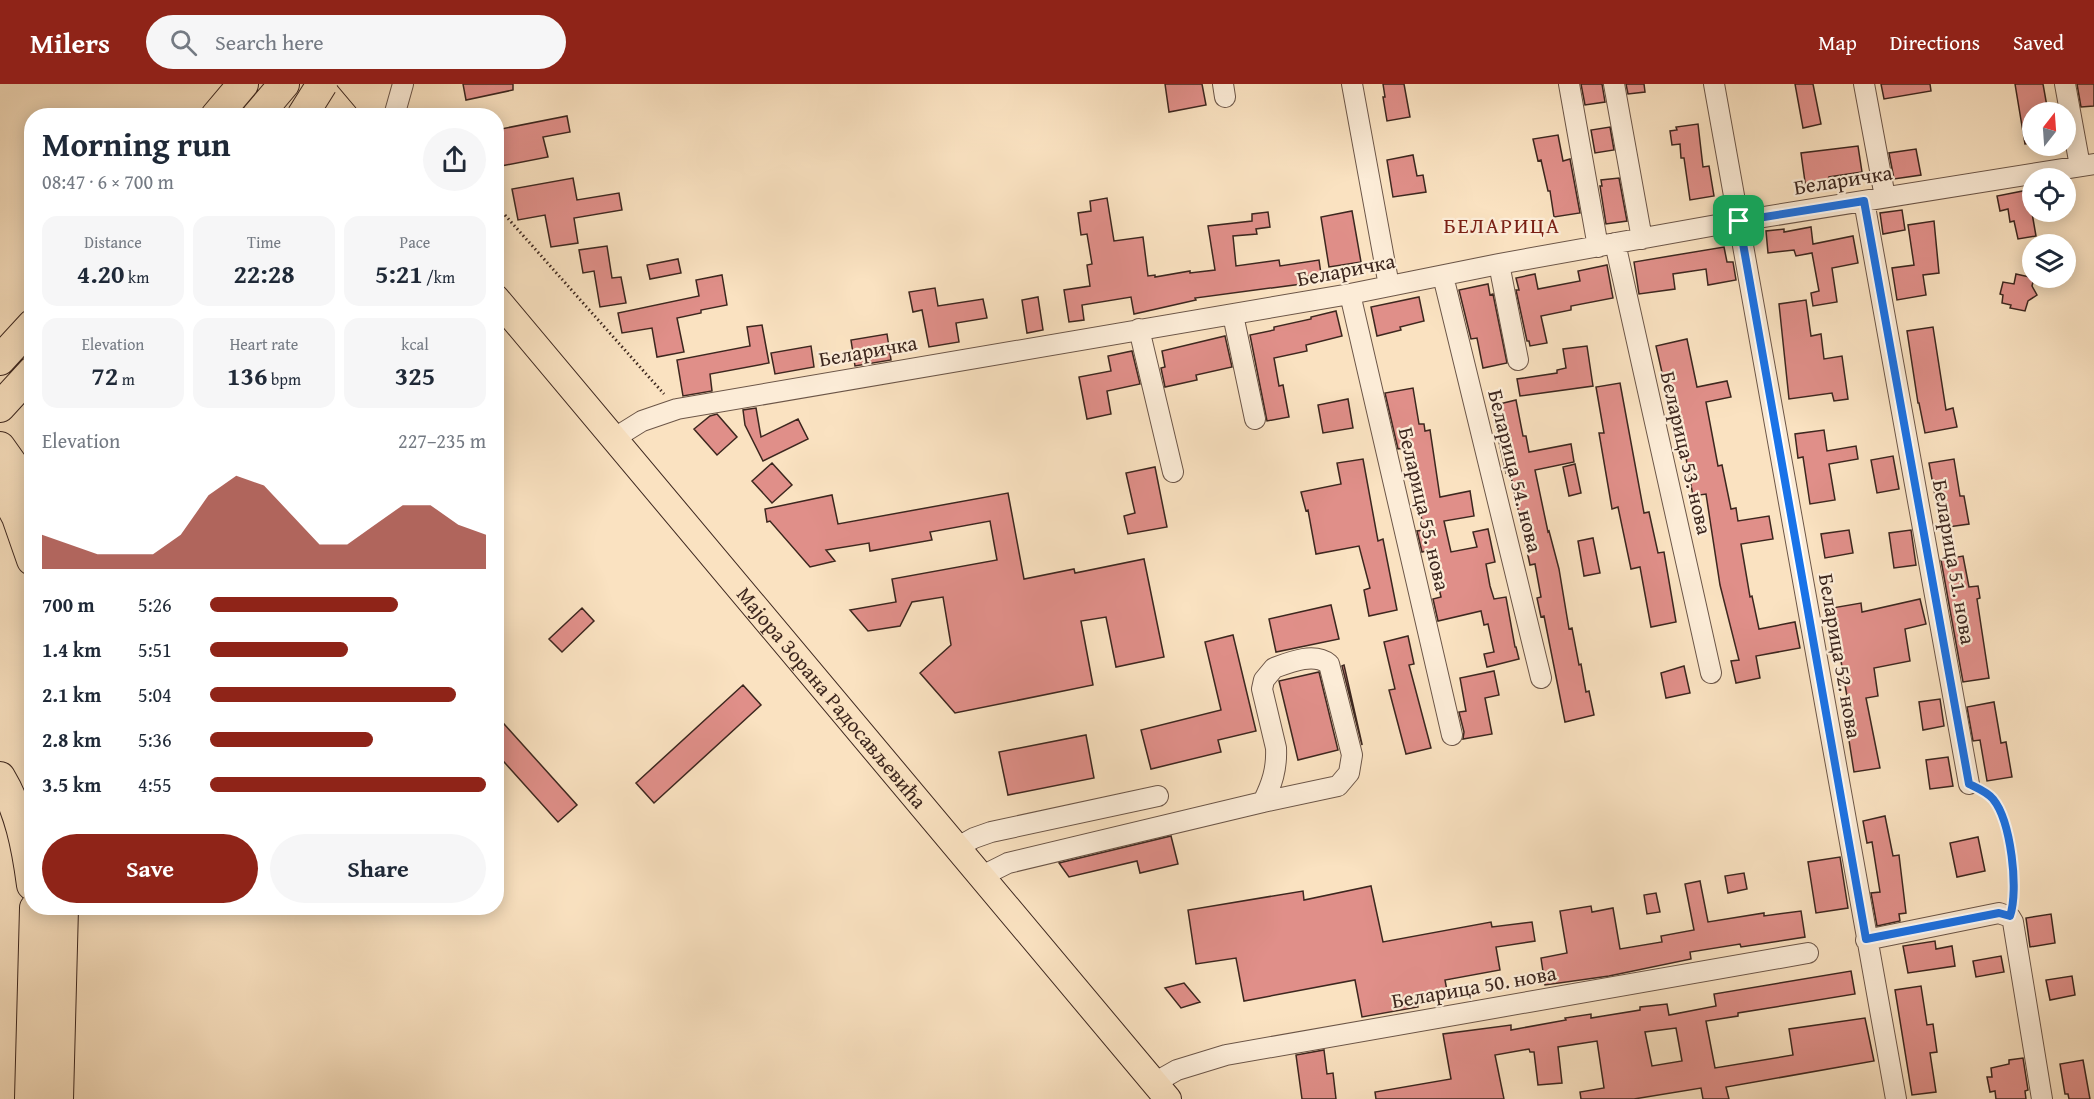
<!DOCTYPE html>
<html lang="en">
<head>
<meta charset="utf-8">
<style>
	:root { --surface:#fff; --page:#f6f6f7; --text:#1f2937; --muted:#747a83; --accent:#8f2418 }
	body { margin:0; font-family:"Gentium Book Plus",serif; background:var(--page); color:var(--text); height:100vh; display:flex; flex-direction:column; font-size:22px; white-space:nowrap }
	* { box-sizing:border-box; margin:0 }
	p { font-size:20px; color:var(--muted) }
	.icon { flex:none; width:33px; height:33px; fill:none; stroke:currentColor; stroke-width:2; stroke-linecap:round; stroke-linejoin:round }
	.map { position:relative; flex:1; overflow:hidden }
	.panel { position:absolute; left:24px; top:24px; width:480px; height:807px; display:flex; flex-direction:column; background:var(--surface); border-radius:24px; box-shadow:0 3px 15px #0003 }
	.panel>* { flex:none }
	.needle { width:39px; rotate:17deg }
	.buttons { position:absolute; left:2022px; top:18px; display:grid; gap:12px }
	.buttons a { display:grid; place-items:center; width:54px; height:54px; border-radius:50%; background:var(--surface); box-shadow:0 3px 15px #0003; font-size:30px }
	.pin { position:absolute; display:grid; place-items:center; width:51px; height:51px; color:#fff; margin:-26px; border-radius:12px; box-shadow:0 3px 9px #0006 }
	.round { display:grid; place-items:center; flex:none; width:63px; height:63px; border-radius:32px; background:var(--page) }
	.summary { display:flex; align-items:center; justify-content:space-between; height:102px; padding:0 18px }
	h1 { font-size:33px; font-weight:600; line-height:45px }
	.metrics { display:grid; grid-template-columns:repeat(3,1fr); gap:9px; height:102px; padding:6px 18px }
	.metrics div { display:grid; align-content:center; border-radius:15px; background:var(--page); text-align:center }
	.metrics b { font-size:26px; font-weight:600 }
	.metrics small { font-size:16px; font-weight:400 }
	.metrics p { font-size:16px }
	.chart { height:168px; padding:12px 18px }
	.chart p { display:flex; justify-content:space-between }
	.chart svg { width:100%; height:108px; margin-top:6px; fill:var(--accent); opacity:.7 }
	.cta { display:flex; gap:12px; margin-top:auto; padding:12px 18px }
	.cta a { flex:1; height:69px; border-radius:36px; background:var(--accent); color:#fff; font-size:24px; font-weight:600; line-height:69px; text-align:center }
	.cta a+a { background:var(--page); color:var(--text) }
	ul { padding:0 18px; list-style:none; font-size:20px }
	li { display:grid; grid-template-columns:96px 72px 1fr; align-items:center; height:45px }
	li i { height:15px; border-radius:8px; background:var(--accent) }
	header { display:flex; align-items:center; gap:36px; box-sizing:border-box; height:84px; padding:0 30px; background:var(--accent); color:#fff }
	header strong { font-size:28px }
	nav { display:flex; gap:33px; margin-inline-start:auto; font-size:21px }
	.search { width:420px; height:54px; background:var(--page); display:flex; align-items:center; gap:15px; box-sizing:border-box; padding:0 21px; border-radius:33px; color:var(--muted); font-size:22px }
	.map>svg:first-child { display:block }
	.building { fill:#e08f89; stroke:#3d271f; stroke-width:1.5; fill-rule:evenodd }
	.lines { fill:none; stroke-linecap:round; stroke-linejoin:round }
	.minor-casing { stroke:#6c5648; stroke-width:22 }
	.major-casing { stroke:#3d271f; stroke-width:28 }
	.highway-casing { stroke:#3d271f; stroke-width:32 }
	.path { stroke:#3d271f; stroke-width:3; stroke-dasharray:1.5 3; stroke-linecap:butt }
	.minor { stroke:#fcecd7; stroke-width:20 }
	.major { stroke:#fae2c1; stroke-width:26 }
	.highway { stroke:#fae2c1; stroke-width:30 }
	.highway-bridge-casing { stroke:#3d271f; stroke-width:32; stroke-linecap:butt }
	.highway-bridge { stroke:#fae2c1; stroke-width:30 }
	.route-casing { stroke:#fff; stroke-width:12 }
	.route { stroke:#1a73e8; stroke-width:8 }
	.labels { text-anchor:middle; stroke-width:4.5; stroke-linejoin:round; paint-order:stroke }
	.street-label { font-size:21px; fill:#3d271f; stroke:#fcecd7 }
	.neighbourhood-label { font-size:22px; letter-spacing:1.5px; fill:#7a1f14; stroke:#fcecd7 }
</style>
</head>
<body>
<header>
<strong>Milers</strong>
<div class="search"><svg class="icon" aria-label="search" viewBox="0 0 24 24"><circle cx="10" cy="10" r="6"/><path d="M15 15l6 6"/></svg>Search here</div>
<nav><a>Map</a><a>Directions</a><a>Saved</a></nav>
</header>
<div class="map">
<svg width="2094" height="1015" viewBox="0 0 2094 1015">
	<rect width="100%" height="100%" fill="#fae2c1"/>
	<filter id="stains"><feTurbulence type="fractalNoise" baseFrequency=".00333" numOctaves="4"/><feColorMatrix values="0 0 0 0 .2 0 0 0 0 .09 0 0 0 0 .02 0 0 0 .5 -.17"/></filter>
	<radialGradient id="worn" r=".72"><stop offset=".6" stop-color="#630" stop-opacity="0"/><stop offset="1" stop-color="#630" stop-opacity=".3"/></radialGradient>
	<path class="building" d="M463 0H513V6L466 16Z
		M1165 0H1202L1206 21 1169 28Z
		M1383 0H1404L1410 33 1387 37 1383 13H1385Z
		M1581 0H1602L1605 18 1585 21Z
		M1626 0H1644L1645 8 1628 10Z
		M1795 0H1813L1821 40 1803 44Z
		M1881 0H1930L1931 7 1884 15Z
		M2015 0H2043L2048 28H2032V59L2025 60Z
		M2077 0H2094V22L2081 23Z
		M567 32 570 48 543 53 548 73 496 83V46Z
		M1698 40 1703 83 1709 82 1714 112 1690 116 1684 74H1681L1680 60 1672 61 1670 47 1677 46 1676 43Z
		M1610 43 1614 66 1595 69 1591 46Z
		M1558 51 1563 77 1570 75 1580 129 1554 133 1550 107H1548L1541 76 1538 77 1533 55Z
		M1858 62 1862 88 1829 93 1830 101 1806 105 1801 69Z
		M1916 65 1921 91 1894 95 1889 69Z
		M1413 71 1417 92 1423 91 1426 108 1393 113 1387 76Z
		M573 94 577 116 619 109 622 126 574 134 578 159 551 163 545 131 518 136 512 105Z
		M1619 94 1627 137 1606 140 1600 102H1602L1601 96Z
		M2028 106 2036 152 2018 155 2014 137 2010 138 2008 125 2000 127 1997 112Z
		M1107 114 1114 157 1143 153 1148 192 1155 191V193L1190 187V189L1215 186 1208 142 1252 137V130L1268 128 1270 143 1256 145 1257 150 1233 152 1236 182 1279 176 1280 182 1319 176 1321 190 1308 192 1309 199 1195 214 1196 216 1134 230 1131 213 1082 221 1084 236 1069 238 1064 206 1090 202 1087 181 1092 180 1087 150 1081 151 1078 129 1091 127 1090 117Z
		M1902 126 1905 146 1883 150 1880 129Z
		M1352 127 1361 178 1329 183 1321 133Z
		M1934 137 1939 189 1923 191 1926 211 1897 216 1892 184 1914 181 1908 141Z
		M1811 143 1813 160 1853 152 1858 179 1832 184 1837 218 1813 222 1811 209 1819 207 1812 169 1796 172 1794 166 1768 169 1766 147 1784 145V148Z
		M607 162 612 194 621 193 626 219 600 223 594 187 583 189 579 166Z
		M1724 163 1727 178H1733L1736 196 1708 201 1706 185 1673 190 1675 205 1639 210 1634 178Z
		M678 175 681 189 650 195 647 181Z
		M1607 181 1613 214 1571 222V226L1541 232 1547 259 1530 262 1529 257H1527L1516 206H1519L1516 194 1535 190 1538 205 1580 197 1578 187Z
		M2016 190 2034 194 2032 202 2037 211 2028 217 2025 227 2010 224 2011 221 2002 219 2003 211 2000 210 2003 198 2014 200Z
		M722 191 727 221 701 226V229L677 234 684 268 657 273 652 244 622 249 618 229 699 212 696 196Z
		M1488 200 1490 211 1493 210 1507 279 1483 284 1477 254 1471 255 1459 206Z
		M935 204 938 222 983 215 987 234 956 239 959 258 929 263 922 226 913 228 909 208Z
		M1038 213 1043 246 1027 249 1022 216Z
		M1419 213 1424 237 1400 243 1401 246 1377 252 1371 223Z
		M1806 216 1811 252 1821 250 1824 275 1842 272 1848 315 1834 317 1832 309 1789 315 1779 220Z
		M1336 227 1342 252 1306 261 1307 267 1274 274 1279 302 1283 301 1289 333 1267 337 1250 251 1274 246V243L1311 235V233Z
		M762 241 769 279 710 290 712 307 683 312 677 276 750 262 747 243Z
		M1933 243 1946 326 1953 324 1957 343 1925 349 1919 319H1918L1907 247Z
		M887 250 891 276 855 282 851 256Z
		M1225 252 1232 283 1196 291 1197 296 1165 303 1161 284 1165 283 1162 267Z
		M1687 255 1697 303 1727 297 1731 313 1706 318 1718 382 1722 381 1731 425 1736 424 1738 437 1769 432 1773 455 1741 460 1750 513 1752 512 1759 545 1795 538 1800 564 1756 572 1760 594 1736 599 1731 577 1739 576 1720 501 1706 410 1693 412 1679 336 1673 337 1656 262Z
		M811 262 814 283 775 290 771 269Z
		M1587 262 1593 302 1520 312 1517 295 1557 289V286L1566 284 1563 265Z
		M1132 267 1140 300 1107 307 1111 330 1087 335 1079 293 1111 287 1108 272Z
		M1620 299 1644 429 1649 428 1658 469 1664 468 1676 538 1651 543 1640 483 1631 485 1618 423 1612 425 1599 349H1604L1596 303Z
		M1413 304 1419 340H1424L1425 347 1430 346 1440 413 1470 407 1474 432 1444 437 1451 468 1477 463 1473 448 1488 445 1495 478 1486 480 1490 502 1494 515 1506 513 1515 563H1516L1519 575 1487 583 1484 570 1494 568 1488 540 1484 541 1481 527 1438 537 1433 515 1441 513 1430 466 1422 468 1417 447 1424 446 1414 398H1410L1405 364 1398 365 1385 309Z
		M1348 315 1353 344 1323 349 1318 321Z
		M1516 316 1523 352H1526L1529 368 1571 360 1574 378 1535 386 1548 448 1549 447 1559 485 1569 545 1572 544 1579 581 1581 580 1586 608 1589 607 1594 631 1565 638 1544 532 1541 533 1537 514 1541 513 1535 480 1530 481 1510 388 1506 389 1491 322Z
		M756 324 761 353 798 335 808 355 763 377 745 341 743 326Z
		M717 330 737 353 717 371 694 345 710 332Z
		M1824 346 1827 367 1856 362 1858 375 1829 380 1835 416 1810 420 1803 373 1798 374 1795 350Z
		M1893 372 1899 405 1877 409 1871 376Z
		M1363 375 1378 457 1383 455 1397 526 1369 532 1364 506 1370 504 1359 462 1316 470 1308 426 1306 427 1301 408 1341 400 1337 379Z
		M1954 375 1960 412H1964L1969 440 1941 444 1929 379Z
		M772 379 792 401 772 419 752 397Z
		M1575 380 1581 409 1569 412 1563 383Z
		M1155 383 1167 443 1128 450 1124 432 1135 429 1126 389Z
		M1008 409 1024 495 1074 485 1075 489 1144 475 1164 573 1116 583 1106 533 1081 537 1093 601 955 629 920 589 951 561 943 513 912 518 900 542 868 547 850 526 896 518 892 495 997 476 990 437 930 448 932 456 870 467 869 459 826 466 835 477 810 483 770 437 767 438 765 425 832 411 838 440Z
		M1849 446 1853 469 1825 474 1821 450Z
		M1911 446 1916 481 1894 484 1889 449Z
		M1593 454 1600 489 1584 492 1578 457Z
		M1963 472 1969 503 1978 502 1980 514 1977 515 1989 594 1963 598 1941 476Z
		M1920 515 1926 540 1905 545 1910 577 1874 584 1878 612 1866 614 1880 684 1854 688 1845 631 1850 630 1832 524 1861 519 1862 528Z
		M1331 521 1339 555 1276 568 1269 535Z
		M582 524 594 537 562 568 549 555Z
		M1233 551 1256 647 1218 656 1221 668 1151 685 1141 646 1221 626 1205 558Z
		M1408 552 1414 580 1409 581 1431 664 1406 670 1389 606 1395 605 1384 558Z
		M1344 581 1362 660V661L1342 582Z
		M1684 582 1690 609 1666 614 1661 589Z
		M1494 587 1499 611 1485 614 1492 650 1463 655 1464 648 1459 628 1466 627 1460 594Z
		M1319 588 1338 666 1298 676 1279 597Z
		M743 601 761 621 654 719 636 699Z
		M1940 615 1944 642 1923 646 1919 618Z
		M1994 618 2001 659 2006 658 2012 693 1987 697 1980 656 1973 657 1967 623Z
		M496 631 577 721 558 738 496 669Z
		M1086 651 1094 694 1008 711 999 668Z
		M1948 673 1953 702 1930 705 1926 676Z
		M1885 732 1893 772 1899 771 1906 829 1899 830 1900 837 1877 842 1871 809 1880 808 1872 758 1867 759 1863 737Z
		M1171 752 1178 780 1140 789 1137 777 1069 793 1059 779Z
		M1978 753 1985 787 1957 793 1950 759Z
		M1840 773 1848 824 1816 829 1808 778Z
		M1744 789 1747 805 1728 809 1725 792Z
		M1700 797 1708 838 1764 829V832L1801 827 1805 853 1741 863 1740 860 1690 868 1691 875 1609 892 1545 901 1541 874 1567 869 1560 827 1591 822 1592 828 1613 824 1620 865 1662 858 1661 852 1694 846 1685 800Z
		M1371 802 1383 858 1491 838 1492 843 1532 838 1535 857 1496 863 1500 886 1445 896 1448 912 1417 918 1418 923 1362 933 1355 896 1244 917 1236 874 1196 880 1188 826 1303 807 1304 816Z
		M1656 809 1660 828 1647 830 1644 811Z
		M2051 830 2055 859 2030 863 2026 834Z
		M1935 857 1936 865 1952 862 1955 882 1908 889 1903 862Z
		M2001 872 2004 888 1976 893 1973 877Z
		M1851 887 1855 910 1738 929V932L1706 937 1715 984 1793 971 1789 945 1865 934 1874 977 1726 1003 1729 1015H1703L1701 1004 1634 1015H1581L1580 1008 1604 1004 1597 957 1558 963 1562 999 1538 1001 1534 968H1530L1529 965 1495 971 1504 1015H1376L1375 1008 1451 995 1443 950 1511 941V946L1566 936 1565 934 1591 930V934L1640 926V923L1667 920 1669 931 1716 922 1714 910ZM1676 944 1682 977 1652 982 1645 948Z
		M2072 892 2075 911 2050 916 2046 896Z
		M1184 899 1200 918 1181 924 1165 904Z
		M1921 902 1927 941 1933 940 1937 968 1930 969 1936 1008 1912 1011 1895 906Z
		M1324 966 1327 990 1333 989 1336 1015H1302L1296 971Z
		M2023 974 2028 1006 2025 1007 2026 1015H1996L1995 1007 1990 1008 1987 993H1992L1991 984 2009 980V976Z
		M2083 976 2090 1015H2069L2068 1010H2065L2060 980Z"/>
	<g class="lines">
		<g class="minor-casing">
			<path id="minor" d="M1223 0 1225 13
				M1352 0 1389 202
				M1569 0 1598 163
				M1614 0 1642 155
				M1714 0 1896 1015
				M1864 0 1885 113
				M2065 0 2080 82
				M394 32 403 0
				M1864 117 1969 700
				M1615 159 1711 589
				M1499 180 1518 276
				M1443 192 1541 594
				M1350 210 1452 651
				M1233 231 1255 335
				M1139 245 1173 388
				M613 355 642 337 677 325 1350 210 1499 180 1739 137 2094 80
				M956 764 974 754 991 748 1158 712
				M980 793 1008 779 1263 718 1338 702 1349 689 1352 671 1329 580C1314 568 1290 578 1274 584L1264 596 1262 605 1276 664C1277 685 1272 700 1263 718
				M1866 856 1999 829 2010 833 2013 838 2042 1015
				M1154 999 1177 986 1226 971 1808 869"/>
		</g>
		<g class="major-casing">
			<g id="major">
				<path d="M318 0 345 32"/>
				<path id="s1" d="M496 214 1168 1015"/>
			</g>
		</g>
		<g class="highway-casing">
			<path id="highway" d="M216 32 243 0
				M257 32 284 0
				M0 276 32 241
				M0 323 32 288
				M0 363 22 394 32 413
				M0 401 17 433 32 476
				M0 693C20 726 27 763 32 801
				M30 1015 35 824
				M58 1015 63 824"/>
		</g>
		<path class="path" d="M496 121 664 310
			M1984 708C2011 729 2015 784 2014 816"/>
		<use href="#minor" class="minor"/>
		<use href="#major" class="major"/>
		<use href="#highway" class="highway"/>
		<g class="highway-bridge-casing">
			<path id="highway-bridge" d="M302 32 322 0"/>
		</g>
		<use href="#highway-bridge" class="highway-bridge"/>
	</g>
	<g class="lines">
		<g class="route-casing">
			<path id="route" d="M1864 117 1969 700C1977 704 1987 708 1993 715 2011 737 2019 806 2010 832L1999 829 1866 855 1739 137Z"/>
		</g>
		<use href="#route" class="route"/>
	</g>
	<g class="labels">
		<g class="street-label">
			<text transform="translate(1843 96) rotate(-9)" y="7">Беларичка</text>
			<text transform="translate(1346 186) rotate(-11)" y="7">Беларичка</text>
			<text transform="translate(868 267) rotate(-10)" y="7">Беларичка</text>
			<text transform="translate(1686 369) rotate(77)" y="7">Беларица 53. нова</text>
			<text transform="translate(1515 387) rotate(76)" y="7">Беларица 54. нова</text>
			<text transform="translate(1424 425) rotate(77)" y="7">Беларица 55. нова</text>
			<text transform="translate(1954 478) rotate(80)" y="7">Беларица 51. нова</text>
			<text transform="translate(1840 572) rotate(80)" y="7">Беларица 52. нова</text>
			<text dy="7" stroke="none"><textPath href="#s1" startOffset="522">Мајора Зорана Радосављевића</textPath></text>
			<text transform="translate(1474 903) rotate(-10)" y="7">Беларица 50. нова</text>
		</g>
		<g class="neighbourhood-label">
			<text x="1502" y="149">БЕЛАРИЦА</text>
		</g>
	</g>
	<rect width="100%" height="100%" filter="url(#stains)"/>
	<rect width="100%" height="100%" fill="url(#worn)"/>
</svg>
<div class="buttons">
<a><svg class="needle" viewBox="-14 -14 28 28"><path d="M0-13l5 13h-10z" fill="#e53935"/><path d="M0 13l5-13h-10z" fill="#747a83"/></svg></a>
<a><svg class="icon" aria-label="locate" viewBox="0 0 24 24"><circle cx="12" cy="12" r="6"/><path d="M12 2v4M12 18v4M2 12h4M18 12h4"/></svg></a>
<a><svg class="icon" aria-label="layers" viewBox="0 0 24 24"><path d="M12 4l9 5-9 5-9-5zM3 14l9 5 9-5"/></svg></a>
</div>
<div class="pin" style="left:1739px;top:137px;background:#1e9e55"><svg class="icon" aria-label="arrive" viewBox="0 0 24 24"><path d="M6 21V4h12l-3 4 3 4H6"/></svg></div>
<section class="panel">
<div class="summary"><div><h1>Morning run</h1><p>08:47 · 6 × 700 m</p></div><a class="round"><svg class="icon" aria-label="share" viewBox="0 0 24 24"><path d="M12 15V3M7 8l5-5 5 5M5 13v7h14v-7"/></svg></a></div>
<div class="metrics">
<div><p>Distance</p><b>4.20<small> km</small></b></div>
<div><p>Time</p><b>22:28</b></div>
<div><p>Pace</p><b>5:21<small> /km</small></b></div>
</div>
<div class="metrics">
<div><p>Elevation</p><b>72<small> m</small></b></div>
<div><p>Heart rate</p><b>136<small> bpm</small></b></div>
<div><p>kcal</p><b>325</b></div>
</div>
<div class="chart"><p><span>Elevation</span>227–235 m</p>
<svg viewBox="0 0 160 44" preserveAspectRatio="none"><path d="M0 44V30L10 34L20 38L30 38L40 38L50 30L60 14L70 6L80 10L90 22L100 34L110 34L120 26L130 18L140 18L150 26L160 30V44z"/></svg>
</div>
<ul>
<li><b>700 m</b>5:26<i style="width:68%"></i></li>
<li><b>1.4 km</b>5:51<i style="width:50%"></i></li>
<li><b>2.1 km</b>5:04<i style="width:89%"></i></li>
<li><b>2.8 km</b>5:36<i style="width:59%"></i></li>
<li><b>3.5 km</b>4:55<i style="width:100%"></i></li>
</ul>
<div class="cta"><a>Save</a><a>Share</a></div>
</section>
</div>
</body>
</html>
